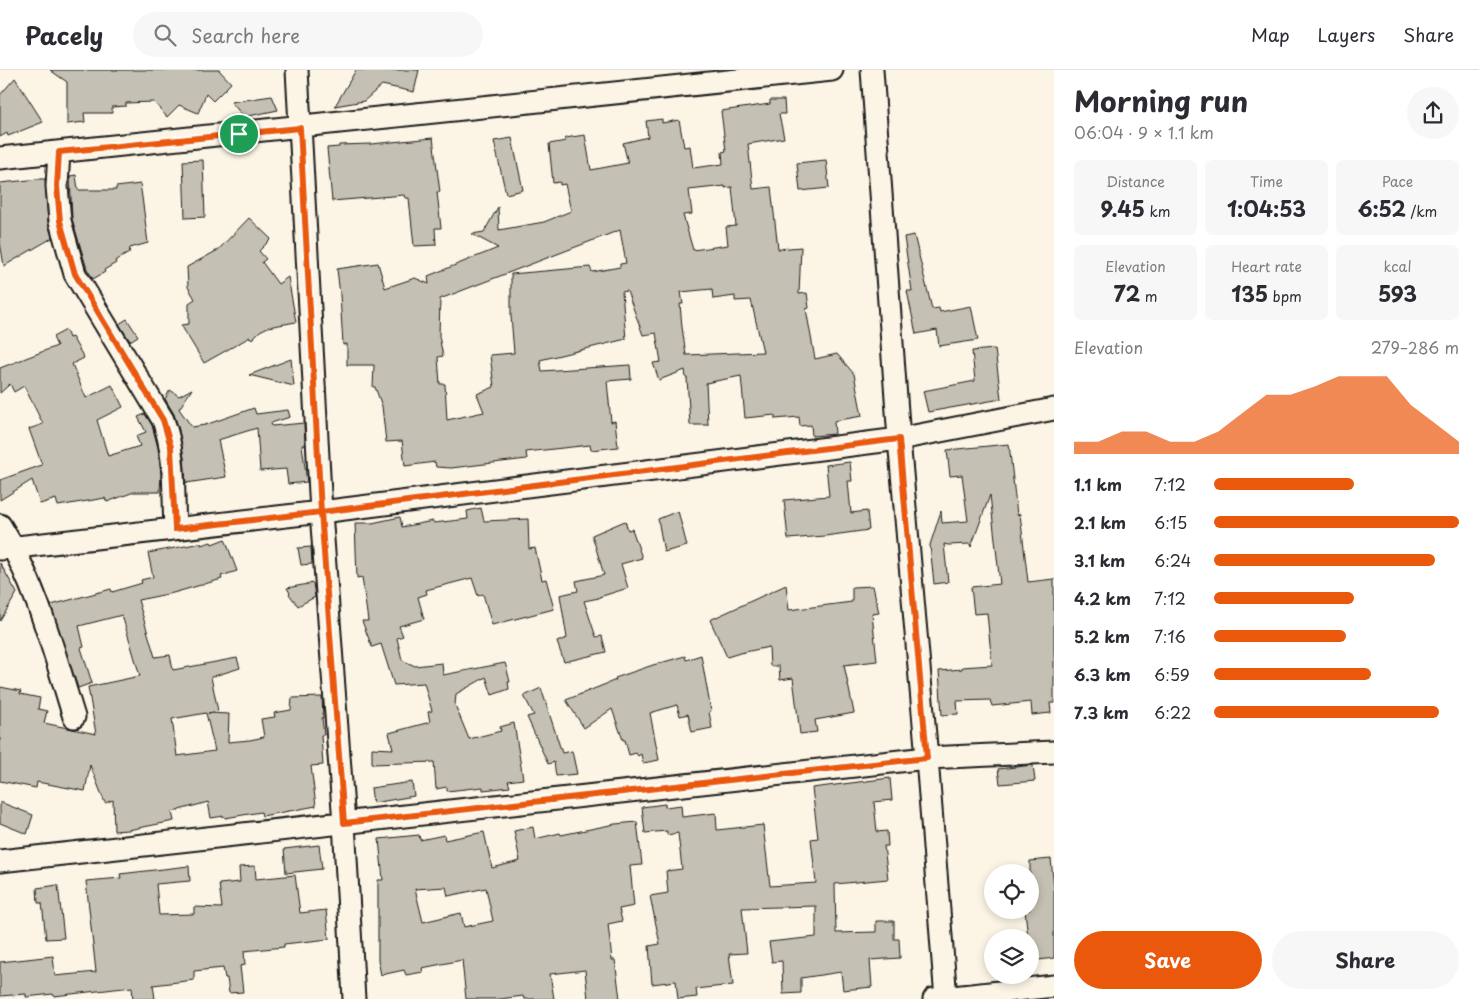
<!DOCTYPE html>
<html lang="en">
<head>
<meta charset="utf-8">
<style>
	:root { --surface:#fff; --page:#f7f7f7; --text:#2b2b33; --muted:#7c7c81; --line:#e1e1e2; --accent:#ea580c }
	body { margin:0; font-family:"Playpen Sans",sans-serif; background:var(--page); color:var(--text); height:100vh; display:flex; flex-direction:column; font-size:19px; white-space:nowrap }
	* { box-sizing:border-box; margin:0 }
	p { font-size:16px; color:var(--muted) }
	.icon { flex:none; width:28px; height:28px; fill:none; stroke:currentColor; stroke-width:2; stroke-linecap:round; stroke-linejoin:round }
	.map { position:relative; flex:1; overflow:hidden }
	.panel { display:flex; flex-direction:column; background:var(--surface); width:425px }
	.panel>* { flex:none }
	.tools { position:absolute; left:984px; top:794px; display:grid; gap:10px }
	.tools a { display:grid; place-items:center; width:55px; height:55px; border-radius:50%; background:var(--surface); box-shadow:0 2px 8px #0003; font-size:25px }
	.pin { position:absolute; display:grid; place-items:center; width:42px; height:42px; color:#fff; margin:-21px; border:2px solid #fff; border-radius:50%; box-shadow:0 1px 5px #0007 }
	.round { display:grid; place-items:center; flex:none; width:52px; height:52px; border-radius:26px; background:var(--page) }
	.overview { display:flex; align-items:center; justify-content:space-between; height:85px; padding:0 20px }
	h1 { font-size:28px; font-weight:700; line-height:38px }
	.metrics { display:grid; grid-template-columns:repeat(3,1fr); gap:8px; height:85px; padding:5px 20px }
	.metrics div { display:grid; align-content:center; border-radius:8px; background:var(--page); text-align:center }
	.metrics b { font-size:21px; font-weight:700 }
	.metrics small { font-size:14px; font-weight:400 }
	.metrics p { font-size:14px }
	.chart { height:140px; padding:10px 20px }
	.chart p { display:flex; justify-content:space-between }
	.chart svg { width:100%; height:90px; margin-top:5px; fill:var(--accent); opacity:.7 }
	.action { display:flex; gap:10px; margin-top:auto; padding:10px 20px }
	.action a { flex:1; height:58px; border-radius:30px; background:var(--accent); color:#fff; font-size:20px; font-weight:700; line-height:58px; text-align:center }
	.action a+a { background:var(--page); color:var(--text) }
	ul { padding:0 20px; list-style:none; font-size:16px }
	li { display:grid; grid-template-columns:80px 60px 1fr; align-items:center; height:38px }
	li i { height:12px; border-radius:6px; background:var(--accent) }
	header { display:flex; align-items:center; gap:30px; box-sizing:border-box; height:70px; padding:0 25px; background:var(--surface); border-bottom:1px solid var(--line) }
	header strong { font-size:24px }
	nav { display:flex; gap:28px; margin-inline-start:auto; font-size:18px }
	.search { width:350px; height:45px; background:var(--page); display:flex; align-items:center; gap:12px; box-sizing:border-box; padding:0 18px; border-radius:28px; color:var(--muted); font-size:19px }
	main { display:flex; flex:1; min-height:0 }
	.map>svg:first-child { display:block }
	.building { fill:#c4c0b3; stroke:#1c1c1c; fill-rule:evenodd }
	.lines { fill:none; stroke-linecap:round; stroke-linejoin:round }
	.street-casing { stroke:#1c1c1c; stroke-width:25 }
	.street { stroke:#fcf5e5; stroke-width:21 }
	.route-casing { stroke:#fff; stroke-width:10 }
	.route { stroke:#ea580c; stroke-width:6 }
</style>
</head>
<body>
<header>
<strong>Pacely</strong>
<div class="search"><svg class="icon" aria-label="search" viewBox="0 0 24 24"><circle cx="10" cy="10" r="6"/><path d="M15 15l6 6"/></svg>Search here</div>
<nav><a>Map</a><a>Layers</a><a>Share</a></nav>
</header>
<main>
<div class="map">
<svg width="1054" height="929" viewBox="0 0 1054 929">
	<rect width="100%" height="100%" fill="#fcf5e5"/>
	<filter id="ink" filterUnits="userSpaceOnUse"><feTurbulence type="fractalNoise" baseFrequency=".02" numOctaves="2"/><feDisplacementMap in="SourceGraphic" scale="10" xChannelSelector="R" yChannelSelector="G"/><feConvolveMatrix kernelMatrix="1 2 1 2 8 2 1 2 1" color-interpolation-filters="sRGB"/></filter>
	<g filter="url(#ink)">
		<path class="building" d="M50 0H219L231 13 213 31 206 24 198 43 179 35 167 47 154 32 126 33V36L112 37V43H84L85 52 67 54V12Z
			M356 0H419L414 22 382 15 364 31 335 36Z
			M15 8 43 52 8 66 7 63 0 67V25Z
			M272 26 278 40 244 47 231 32Z
			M770 30H784L785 44H779L784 68 748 74 753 119 771 117 778 179 801 177 799 224 807 223 809 238 806 239 815 289 837 284 854 304 862 346 834 351 835 364 812 366 811 355 800 356 799 347 775 349V345L745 348 741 306 706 313 708 355H690L687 308H686L685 300 659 310 653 293 661 292 656 263 643 265 627 221 622 222 626 269 540 290 542 301 630 295 631 309 607 311 611 352 615 351 618 377 591 380 590 375 526 382 527 389 451 398 436 397 435 392 405 396 402 371 386 372 382 336 375 317H373L374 295H347V274L343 275 340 225 337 199 378 193 385 218 415 208 429 214 428 206 498 178 472 164 484 162 498 137 499 160 544 152 571 141 565 114 560 115V112L553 113 549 74 566 71 565 68 585 65 591 100 628 93 623 73 648 67 646 51 662 49V53L679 50 684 77 690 76 693 98 723 94 722 82 726 81 721 41 770 34ZM725 116V118L732 117 736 156 726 157 728 175 693 180 683 145 692 144 689 120ZM620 160 626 193 620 194V197L592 202 590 197 511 204V246L514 283 490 285 494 317 477 324 484 342 447 350 445 314H440L438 287 443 286 439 266 440 229ZM712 219 713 229 735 226V231L751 230 763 282 686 285 682 257 680 234H683L681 222Z
			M433 68 440 122H437L441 158H435L436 175 414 176 409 128H405L404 125 332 131 327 78 339 77V75L371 74Z
			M512 68 523 120 506 124 494 71Z
			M203 90 205 147 185 148 183 91Z
			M826 90 829 118 800 121 797 93Z
			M76 105 78 120H116V117L140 114 142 127 148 173 130 178 129 183 115 191 116 193 104 200 105 202 93 209 87 199 72 149 70 106Z
			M39 109H45L48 152 52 168 4 196 0 172V113Z
			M249 148 271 169 259 181 266 189 262 192 278 214 288 207 296 252 268 257 260 261 252 269 250 267 204 293 181 255 189 254V233L195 229 188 217 187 197 218 180Z
			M914 165 932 239 939 238 940 242 971 236 978 270 939 276 937 260 916 264 907 221H912L904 167Z
			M127 249 138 266 130 271 119 254Z
			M66 260 69 268 72 267 84 288 72 294 86 328 112 315 123 337 97 350 108 386 140 376 136 366 146 362 138 347 145 344 152 355 158 378 161 404 160 422H134L107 432 105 428 58 436 56 429 40 434 32 410 0 430V410L42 395 29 359 43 354 24 316 14 322 10 314 0 323V298L57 276 53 267Z
			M995 279 1001 329 928 342 923 321 975 311 972 281Z
			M291 289 294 316 249 305Z
			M192 319 179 339 192 357 205 355 254 338 256 344 288 340 290 347 271 353 272 356 304 353 305 375H302L307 412 288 414 286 399 260 401 257 358 218 370 226 407 186 413 184 388 179 360 174 344 165 329 170 320 179 326Z
			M1009 374 1017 445 1020 444 1028 512 1054 509V633H1050L1051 643 1032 645 1031 632 992 636 990 630 957 631 958 644 942 645 939 601 962 599V597L992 595 987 543 974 544 971 517 1000 514 990 425 971 477 970 474 948 475 944 474 948 512 934 514 930 475 941 441 942 453 968 451 962 405 950 406 947 380Z
			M850 392 852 411H848L851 443 867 441 869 460 825 466 788 469 784 430 829 426 826 395Z
			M481 438 484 451 528 449 529 479 535 478 542 510 546 509 554 539 492 555 483 524 478 526 472 508 426 520 427 524 418 527 424 549 399 556 403 566 397 568 402 590 415 596 442 593 443 605 505 593 506 596 510 612H508L509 619 492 625 486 607 456 624 455 635 469 669 501 661 500 657 514 653 523 709 508 711 510 717 483 720V717L447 721V717L436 719 434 692 372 694V678L393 679 389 663 430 652 428 642 432 641 424 613 394 615 381 574 372 577 362 551H368L362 507 357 508 355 453H372L400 447 402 457 433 451 434 453 468 449 467 441Z
			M678 441 687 476 664 482 658 449Z
			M625 451 628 460 632 459 642 488 621 494 628 518 599 527V528L584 531 596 567 602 566 606 582 564 592 557 572 567 568 560 525 578 521 576 511 604 505 592 465Z
			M225 469 237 501 221 506 222 509 173 523 138 530 155 587 170 585 173 600 237 588 240 598 211 607 218 641 208 643 229 644 228 672 250 670 264 667 261 649 275 647 274 643 291 640 292 628 322 627 323 648H322L324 665H321L323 695 311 696 316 736 262 746 261 742 225 748 224 746 211 748 208 732 172 742 174 751 128 760 114 761 113 730 105 733 90 695 85 721 37 712 36 718 0 711V617L21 621 20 624 40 628 38 639 47 641 44 653 96 664 88 617 140 606 122 545 79 556 84 577 81 578 92 613 78 618 51 535 111 519 112 522 139 514 142 513 141 510 153 507 148 483 201 473V475L211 472 212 474ZM206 643 215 681 177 686 172 649Z
			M311 477 312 494 301 495 298 478Z
			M0 493 17 523 0 551Z
			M313 513 315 527 298 536 289 524 290 523 287 518Z
			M786 515 789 540 852 532V517L873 516 879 543 872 544 877 591 844 595 854 643 815 650 817 662 800 664 793 608 780 610 779 596H770L769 577 740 583 727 587 710 550Z
			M701 585 711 641 709 642 712 658 692 662 688 644 680 646 677 635 650 643 659 690 643 693 641 684 638 686 636 683 629 685 625 670H623L612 639 584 658 566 630 616 610 615 608 653 595 685 586 686 590Z
			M541 618 562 683 572 681 577 704 556 706 554 692 548 694 527 647 534 645 524 626Z
			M1033 695 1035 711 1000 714 998 699Z
			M890 708 892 730 874 732 877 762 887 761 888 776H884L888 809 835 814 836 863 876 862V851H894V869H899L900 888 870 890 872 917 843 920 841 902 801 908V923L783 924 782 891 772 892 769 872 816 867V836L742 838 747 883 729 884 733 915 696 919 697 927 678 929 676 911 652 914 649 876 660 874 650 826 668 823 666 801 682 799 678 763 667 765V761L645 763 642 737 665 734V737L681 735 682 747 716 743 717 760 763 755 770 816 816 813 811 769 818 768 812 718Z
			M412 712 414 726 373 733 371 718Z
			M0 732 33 745 27 764 0 753Z
			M637 752 642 795 630 796 634 836 619 839 622 851 608 854 612 890H615L620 929H588L585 900 550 904 554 929H524L523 926 500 929H466L462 890 422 898 423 902 406 905 404 900 381 905 378 890V810H383L379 769 419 765 420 770 444 765 445 770 484 762 492 798 520 791 514 761 533 757 535 769 560 763 561 765 615 754ZM446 817 448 826 486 818 493 851 464 857 461 843 423 852 415 819Z
			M319 775 322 799 286 803 284 779Z
			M1051 789 1054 819V888L1031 891 1030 868H1028L1025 840H1030V791Z
			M189 796 190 811 156 814 159 845 194 844V837L222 838 219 814 240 812 239 797 255 796 256 809 295 805 300 843 326 840 329 869 284 874V877L244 881 245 895 240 896 243 922 229 923 227 908H225L223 898 194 901V910L153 915 155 929H133L132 917 54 926 53 924 26 927V924L0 926V892L53 886 55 906 96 902 86 811 121 808 120 804Z
			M58 815 64 868 46 869 42 833H38L37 818Z"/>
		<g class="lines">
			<g class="street-casing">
				<path id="street" d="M297 0 321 442 344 753 354 929
					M872 0 899 369 927 688 946 929
					M59 82 57 116 60 151 75 204 163 350C176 384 173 422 175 459
					M0 88 832 0
					M0 455C36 512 54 583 74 647
					M0 479 321 442 899 369 1054 339
					M0 791 927 688 1054 682
					M934 929 1054 916"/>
			</g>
			<use href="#street" class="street"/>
		</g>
	</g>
	<g class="lines" filter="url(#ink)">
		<g class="route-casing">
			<path id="route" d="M239 64 59 82 57 116 60 151 75 204 163 350 171 377 175 459 321 442 344 753 927 688 899 369 321 442 300 58 239 64"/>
		</g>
		<use href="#route" class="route"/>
	</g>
</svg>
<div class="tools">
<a><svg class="icon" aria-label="locate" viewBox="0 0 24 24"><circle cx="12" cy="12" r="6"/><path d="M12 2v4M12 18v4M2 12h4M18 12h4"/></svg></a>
<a><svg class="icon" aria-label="layers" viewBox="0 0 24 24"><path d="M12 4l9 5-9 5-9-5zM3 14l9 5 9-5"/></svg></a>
</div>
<div class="pin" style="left:239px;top:64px;background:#1e9e55"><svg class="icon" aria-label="arrive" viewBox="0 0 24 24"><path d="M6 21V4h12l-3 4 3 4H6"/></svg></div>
</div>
<section class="panel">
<div class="overview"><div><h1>Morning run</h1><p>06:04 · 9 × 1.1 km</p></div><a class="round"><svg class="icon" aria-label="share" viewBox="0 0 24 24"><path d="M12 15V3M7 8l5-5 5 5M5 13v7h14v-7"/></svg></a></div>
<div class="metrics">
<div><p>Distance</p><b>9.45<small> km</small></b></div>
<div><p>Time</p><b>1:04:53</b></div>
<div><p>Pace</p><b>6:52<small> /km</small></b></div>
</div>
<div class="metrics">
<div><p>Elevation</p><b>72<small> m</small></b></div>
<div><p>Heart rate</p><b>135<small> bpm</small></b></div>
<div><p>kcal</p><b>593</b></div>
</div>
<div class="chart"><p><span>Elevation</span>279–286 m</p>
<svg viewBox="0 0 160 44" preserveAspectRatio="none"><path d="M0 44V38L10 38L20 33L30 33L40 38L50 38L60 33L70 24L80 15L90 15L100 11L110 6L120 6L130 6L140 20L150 29L160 38V44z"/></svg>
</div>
<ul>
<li><b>1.1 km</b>7:12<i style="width:57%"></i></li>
<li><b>2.1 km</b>6:15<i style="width:100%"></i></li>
<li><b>3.1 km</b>6:24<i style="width:90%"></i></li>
<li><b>4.2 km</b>7:12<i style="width:57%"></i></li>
<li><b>5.2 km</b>7:16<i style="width:54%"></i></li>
<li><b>6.3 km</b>6:59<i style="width:64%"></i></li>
<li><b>7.3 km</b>6:22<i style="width:92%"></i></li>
</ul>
<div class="action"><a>Save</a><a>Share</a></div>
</section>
</main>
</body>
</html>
